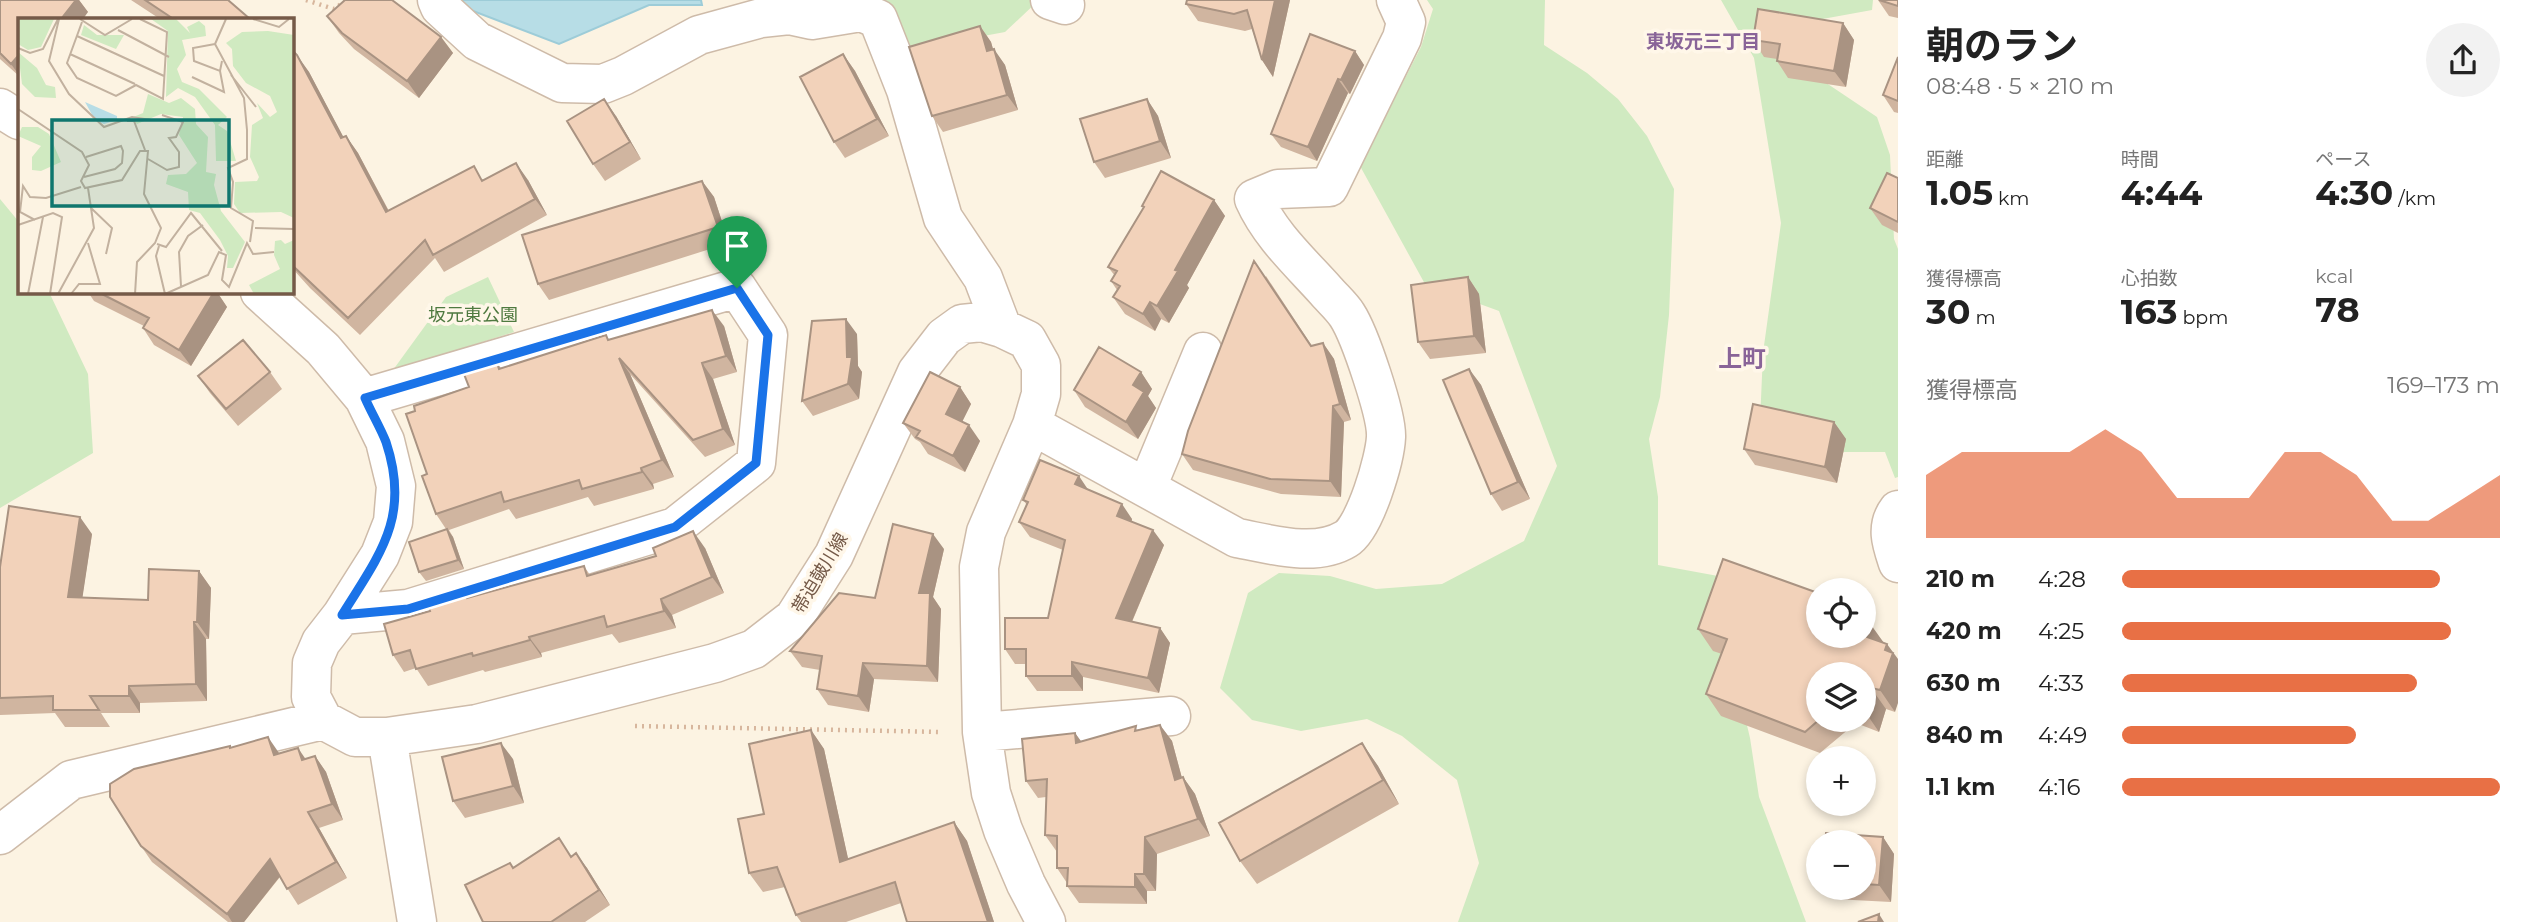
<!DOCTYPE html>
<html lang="ja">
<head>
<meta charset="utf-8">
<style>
	:root { --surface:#fff; --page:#f2f2f2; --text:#222; --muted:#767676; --accent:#e87045 }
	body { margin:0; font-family:Montserrat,"Noto Sans JP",sans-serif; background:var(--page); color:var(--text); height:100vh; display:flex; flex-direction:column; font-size:26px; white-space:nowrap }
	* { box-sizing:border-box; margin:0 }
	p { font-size:23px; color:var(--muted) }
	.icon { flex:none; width:38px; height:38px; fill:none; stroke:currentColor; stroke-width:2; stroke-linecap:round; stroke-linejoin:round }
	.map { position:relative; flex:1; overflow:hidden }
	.details { display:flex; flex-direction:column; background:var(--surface); width:630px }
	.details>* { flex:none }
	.tools { position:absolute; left:1806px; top:578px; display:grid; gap:14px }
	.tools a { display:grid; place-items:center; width:70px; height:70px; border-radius:50%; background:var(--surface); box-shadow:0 4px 10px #0003; font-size:35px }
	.pin { position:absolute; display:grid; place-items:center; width:60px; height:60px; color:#fff; margin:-72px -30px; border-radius:50% 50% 50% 0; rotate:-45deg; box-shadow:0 0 7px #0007 }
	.pin .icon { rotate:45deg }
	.round { display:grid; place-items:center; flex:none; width:74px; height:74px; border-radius:37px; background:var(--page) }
	.headline { display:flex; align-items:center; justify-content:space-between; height:119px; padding:0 28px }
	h1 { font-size:38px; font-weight:700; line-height:52px }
	.stats { display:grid; grid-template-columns:repeat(3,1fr); gap:10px; height:119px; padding:7px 28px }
	.stats div { display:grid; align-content:center }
	.stats b { font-size:35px; font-weight:700 }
	.stats small { font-size:19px; font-weight:400 }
	.stats p { font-size:19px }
	.chart { height:196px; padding:14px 28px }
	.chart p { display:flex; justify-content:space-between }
	.chart svg { width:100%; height:126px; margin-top:7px; fill:var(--accent); opacity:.7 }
	ul { padding:0 28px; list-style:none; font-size:23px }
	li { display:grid; grid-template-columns:112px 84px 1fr; align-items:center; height:52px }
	li i { height:18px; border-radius:9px; background:var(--accent) }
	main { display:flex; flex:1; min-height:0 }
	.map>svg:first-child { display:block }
	.green { fill:#d0eac1 }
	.water { fill:#b7dde6; stroke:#9dccd8; stroke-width:2 }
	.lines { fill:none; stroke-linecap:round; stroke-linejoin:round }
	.minor-casing { stroke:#cebba9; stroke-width:41 }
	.path { stroke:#d7b69d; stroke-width:4.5; stroke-dasharray:2 5; stroke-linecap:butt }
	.minor { stroke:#fff; stroke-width:38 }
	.wall { fill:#d0b5a0; fill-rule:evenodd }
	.shaded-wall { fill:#a99382 }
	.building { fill:#f2d2ba; stroke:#a99382; stroke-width:2 }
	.route-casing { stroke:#fff; stroke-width:14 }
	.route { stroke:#1a73e8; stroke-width:9 }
	.labels { text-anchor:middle; stroke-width:7; stroke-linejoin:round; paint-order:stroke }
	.park-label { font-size:18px; fill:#4f7a40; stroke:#fff7e9 }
	.street-label { font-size:18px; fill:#755a48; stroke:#fff7e9 }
	.neighbourhood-label { font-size:19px; font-weight:bold; fill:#896498; stroke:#fff7e9 }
	.district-label { font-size:24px; font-weight:bold; fill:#896498; stroke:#fff7e9 }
	.inset-road { fill:none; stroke:#c2b19f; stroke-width:2 }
	.view { fill:#0f766e; fill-opacity:0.15; stroke:#0f766e; stroke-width:3.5 }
	.inset-edge { fill:none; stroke:#755a48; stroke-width:3.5 }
</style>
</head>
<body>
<main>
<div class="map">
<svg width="1898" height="922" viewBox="0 0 1898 922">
	<rect width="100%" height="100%" fill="#fcf3e2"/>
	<path class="green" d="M866 0H1039L1005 32 908 50Z
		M1427 0H1545L1544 45 1587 73 1618 99 1647 136 1674 189 1669 315 1660 397 1649 439 1658 497V565L1729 578 1741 700 1750 738 1759 797 1806 922H1458L1479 863 1457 780 1402 736 1367 719 1301 731 1252 720 1220 688 1248 593 1279 573 1330 576 1376 589 1442 584 1524 541 1557 466 1499 311 1425 284 1360 166 1421 47 1433 9Z
		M1721 0H1873L1872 10 1795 24 1786 56 1877 117 1890 155 1894 239 1898 249V477L1895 478 1885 452H1802L1759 445 1763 353 1781 223 1754 58Z
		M0 199 19 222V292H49L88 374 93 453 0 508Z
		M488 277 514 332 393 370 446 297Z"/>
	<path class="water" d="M458 0H701L702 5H649L559 44 460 6Z"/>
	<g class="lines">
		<g class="minor-casing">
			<path id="minor" d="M437 0 440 7 477 41 562 83 603 84 623 76 699 35 761 18 789 15 818 0
				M1050 0 1065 5
				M789 15 812 20 861 12 878 19 906 90 943 218 983 278 1002 328
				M0 108 19 120
				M260 292 323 349 364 398 385 441 396 486 393 522 380 555 342 615 321 642 312 663 311 697 323 720 355 737H387L477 724 715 663 754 649 794 618 834 555 917 372 944 337 962 324 982 322 1002 328 1027 340 1041 365V394L1032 425 986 532 979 567 982 732 991 793 1003 830 1026 884 1046 922
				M1032 425 1237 538C1270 544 1315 558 1346 539 1365 528 1385 459 1386 437 1387 415 1360 335 1347 315 1342 307 1333 299 1326 291 1300 262 1270 235 1254 199L1278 189 1329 187 1402 38 1406 22 1396 0
				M1147 487 1203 352
				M1898 510C1885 527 1892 545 1898 563
				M342 615 408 609 675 527 756 463 768 335 737 288 364 398
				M982 732 1171 716
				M387 737 417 922
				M0 835 71 780 323 720"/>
		</g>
		<path class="path" d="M306 0 334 9 347 0
			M635 726 942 732"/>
		<use href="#minor" class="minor"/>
	</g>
	<path class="wall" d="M0 0H79L88 12 19 19V76L0 59Z
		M131 0H228L250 19H160Z
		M1187 0H1290L1273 77 1262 60 1252 29 1245 31 1198 21 1186 4Z
		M1878 0H1898V18L1889 16Z
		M327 16 441 37 453 53 419 98 354 49 339 33Z
		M1843 23 1854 40 1846 87 1788 78 1777 61V59L1764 57 1753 40Z
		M980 26 991 42 993 49 1005 65 1018 110 943 132 932 116Z
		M292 50 309 72 343 137 346 136 358 153 389 211 483 180H528L547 215 444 272 435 258 360 335 310 288 292 268Z
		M1355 51 1364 65 1350 94 1348 93 1317 161 1281 147 1271 134Z
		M843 54 855 71 889 136 845 158 834 142Z
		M1898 57V113L1894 112 1883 95Z
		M1147 99 1158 116 1171 158 1105 178 1094 162Z
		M616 116 641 159 605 181 593 164Z
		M1898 178V233L1882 225 1870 208Z
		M702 181 714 197 729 243 549 300 538 284Z
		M1214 200 1225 216 1187 285 1189 288 1169 323 1161 319 1155 331 1125 314 1113 297 1117 290 1111 281 1115 276 1108 267 1143 208 1142 206Z
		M1266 276 1312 346 1323 343 1334 359 1351 420 1344 422 1341 497 1281 494 1193 470 1182 454Z
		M1468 277 1479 294 1486 353 1430 359 1418 342Z
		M88 292H217L227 307 191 366 154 345 143 328 144 326 94 301Z
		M724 326 737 372 713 379 735 445 705 457 630 374 674 477 653 484 654 489 594 506 588 497 516 519 509 509 449 530 453 537 464 569 426 581 419 572 446 529 436 514 415 411 469 387 497 363 501 368 609 339Z
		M857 334 858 366 862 372 859 399 813 416 802 401Z
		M1469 369 1481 385 1530 499 1502 511 1491 494Z
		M270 372 282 389 238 426 210 393 198 376Z
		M1141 372 1152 389 1148 396 1156 408 1138 439 1085 407 1074 390Z
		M960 387 971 404 962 422 980 441 965 472 928 454 920 442 915 439 903 423Z
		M1834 422 1846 439 1837 483 1755 465 1744 449Z
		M1088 490 1132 519V521L1164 545 1132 622 1160 628 1170 643 1159 693 1083 677V691H1037L1026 676V664H1015L1005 649 1048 618 1063 550 1030 537 1019 522 1027 505 1023 500Z
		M92 534 82 598 148 600 199 571 211 588 209 639H206L207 701 140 703V713H101L110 727H65L55 713 0 715V567Z
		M705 548 724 593 672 615 676 628 619 643 612 634 541 653 542 657 485 672 483 670 428 686 416 668 404 672 393 655 430 611 468 598 584 566 590 575Z
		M944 549 933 597 941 609 938 682 874 679 869 712 828 705 817 689 820 670 802 667 790 651 875 598Z
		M1698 629 1864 635 1895 712 1886 709 1879 732 1856 723 1820 753 1721 716 1706 694 1722 654 1713 651ZM1864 674V719H1818Z
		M1160 725 1172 741 1182 778 1183 777 1195 794 1210 836 1157 854 1156 891H1147V904L1079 903 1067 886V883L1057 868V852L1045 835 1046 797 1038 798 1026 781 1075 733 1081 741Z
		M811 730 824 749 848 859 954 822 967 841 994 922H907L901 903 846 922H801L796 915 785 887 763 892 749 873 764 814Z
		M1362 743 1378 766 1399 804 1257 884 1240 861Z
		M231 748 279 754 306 759 315 756 326 772 343 820 319 828 347 878 298 905 280 877 244 922H228L152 862 141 846Z
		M513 759 524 803 465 818 453 801Z
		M1883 837 1894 854 1891 902 1834 899 1825 887H1864V842Z
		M571 856 587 868 610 905 585 922H483L514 868Z"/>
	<path class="shaded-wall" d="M76 0H79L88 12 83 19H61Z
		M1275 0H1290L1273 77 1262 60Z
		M1843 23 1854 40 1846 87 1834 71Z
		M980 26 991 42 998 67 987 51Z
		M441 37 453 53 419 98 407 81Z
		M994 49 1005 65 1018 110 1007 95Z
		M1355 51 1364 65 1350 94 1341 80Z
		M843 54 855 71 889 136 877 119Z
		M297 55 309 72 353 155 341 138Z
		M18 56 19 58V75L11 64Z
		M1338 79 1348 93 1317 161 1308 147Z
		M604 99 616 116 641 159 630 142Z
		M1147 99 1158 116 1171 158 1160 141Z
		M346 136 358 153 398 229 386 212Z
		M516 163 528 180 547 215 535 199Z
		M702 181 714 197 729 243 718 227Z
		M1214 200 1225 216 1187 285 1189 288 1169 323 1157 306 1175 270Z
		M1468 277 1479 294 1486 353 1474 336Z
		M214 292H217L227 307 191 366 179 350Z
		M1150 302 1161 319 1155 331 1143 314Z
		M712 310 724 326 737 372 726 356Z
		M846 319 857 334 858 366 862 372 859 399 848 384Z
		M1323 343 1334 359 1351 420 1340 404Z
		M619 358 630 374 674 477 662 460Z
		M702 363 713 379 735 445 723 429Z
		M1469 369 1481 385 1530 499 1518 482Z
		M1141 372 1152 389 1148 396 1156 408 1138 439 1126 422 1133 385Z
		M960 387 971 404 958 430 946 414Z
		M1333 406 1344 422 1341 497 1330 481Z
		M1834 422 1846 439 1837 483 1825 467Z
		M969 425 980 441 965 472 953 456Z
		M641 468 653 484 654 489 642 472Z
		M1079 476 1089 491 1075 484Z
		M1122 504 1132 519 1128 531 1117 516Z
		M80 517 92 534 80 614 68 597Z
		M447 529 453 537 464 569 458 560Z
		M1153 530 1164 545 1127 633 1116 618Z
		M693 531 705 548 724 593 712 577Z
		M933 534 944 549 933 597 941 609 938 682 927 666 919 593Z
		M199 571 211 588 209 639 197 622Z
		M661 599 672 615 676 628 664 611Z
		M194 622 206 639 207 701 196 684Z
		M1869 622 1884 643 1864 636Z
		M1160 628 1170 643 1159 693 1148 678Z
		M529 637 541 653 542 657 530 640Z
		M1887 644 1898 659V703L1895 712 1880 690 1885 650Z
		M1072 662 1083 677V691L1072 676Z
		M863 663 874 679 869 712 858 696Z
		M129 686 140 703V713L129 696Z
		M1871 688 1886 709 1879 732 1864 710Z
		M1160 725 1172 741 1187 797 1175 780Z
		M811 730 824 749 853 881 840 862Z
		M1075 733 1087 750 1076 743Z
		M268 737 279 753 285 771 274 755Z
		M501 743 513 759 524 803 513 786Z
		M1362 743 1378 766 1399 804 1383 780Z
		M298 748 309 764 302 760Z
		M315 756 326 772 343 820 332 804Z
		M1183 777 1195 794 1210 836 1198 819Z
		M308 812 319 828 347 878 336 862Z
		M954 822 967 841 994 922H988Z
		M1145 837 1157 854 1156 891 1144 874Z
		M1883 837 1894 854 1891 902 1879 885Z
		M576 853 587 868 610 905 599 890Z
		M270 859 281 875 244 922H232L227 914Z
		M1135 874 1147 891V904L1135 887Z
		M1879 914 1884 922H1878Z"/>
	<path class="building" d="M0 0H76L61 19H19V57L18 56 11 64 0 53Z
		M145 0H228L250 19H172V18Z
		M345 0H392L441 37 407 81 342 33 327 16Z
		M1187 0H1275L1262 60 1247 10 1234 14 1186 4Z
		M1879 0H1898V6Z
		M1758 9 1843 23 1834 71 1777 61 1780 44 1753 40Z
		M980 26 987 51 994 49 1007 95 932 116 909 47Z
		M1310 34 1355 51 1341 80 1338 79 1308 147 1271 134Z
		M292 50 297 55 341 138 346 136 386 212 474 166 482 181 516 163 535 199 433 255 425 240 348 318 292 265Z
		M843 54 877 119 834 142 800 77Z
		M1898 57V101L1883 95Z
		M604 99 630 142 593 164 567 121Z
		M1147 99 1160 141 1094 162 1080 119Z
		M1161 171 1214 200 1175 270 1178 271 1157 306 1150 302 1143 314 1113 297 1120 286 1111 281 1117 271 1108 267 1144 207 1142 206Z
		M1887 173 1898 178V222L1870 208Z
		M702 181 718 227 538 284 522 235Z
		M1254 261 1311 346 1323 343 1340 404 1333 406 1330 481 1270 479 1182 454 1188 431Z
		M1468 277 1474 336 1418 342 1411 285Z
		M98 292H214L179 350 143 328 149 318Z
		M712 310 726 356 702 363 723 429 693 440 619 358 662 460 641 468 642 472 582 489 579 480 504 502 501 492 436 514 422 476 427 474 406 414 415 411 414 406 469 387 464 374 497 363 499 369 606 335 608 340Z
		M846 319 847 357H852L848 384 802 401 812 321Z
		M243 340 270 372 226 409 198 376Z
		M1099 347 1141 372 1133 385 1144 392 1126 422 1074 390Z
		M1469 369 1518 482 1491 494 1443 380Z
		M930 372 960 387 946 414 969 425 953 456 916 437 920 431 903 423Z
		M1753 404 1834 422 1825 467 1744 449Z
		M1040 460 1079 476 1075 484 1122 504 1117 516 1153 530 1116 618 1160 628 1148 678 1072 662V676H1026V649H1005V618H1048L1065 540 1019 522 1028 502 1023 500Z
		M9 506 80 517 68 597 148 600 149 569 199 571 197 622H194L196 684 129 686V696H90L99 710H53V696L0 698V567Z
		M893 524 933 534 919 593H930L927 666 863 663 858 696 817 689 822 656 790 651 839 593 875 598Z
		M447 529 458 560 419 572 409 542Z
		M693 531 712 577 661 599 664 611 607 627 604 616 529 637 530 640 473 656 472 653 416 669 410 650 393 655 384 624 430 611 428 605 466 594 467 598 584 566 587 576 656 556 653 548Z
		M1723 559 1818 593V635H1864V620L1869 622 1864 636 1887 644 1885 650 1893 653 1880 690 1871 688 1864 709V674H1818V719H1820L1805 732 1706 694 1727 639 1698 629Z
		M1160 725 1175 780 1183 777 1198 819 1145 837 1144 874H1135V887L1067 886 1068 868H1057V836L1045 835 1047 779 1026 781 1022 739 1075 733 1076 743 1136 726 1135 731Z
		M811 730 840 862 954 822 988 922H907L895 882 796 915 777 867 749 873 738 819 764 814 749 744Z
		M268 737 274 755 298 748 302 760 315 756 332 804 308 812 336 862 287 889 270 859 227 914 141 846 110 797V784L134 769 230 746V748Z
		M501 743 513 786 453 801 442 757Z
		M1362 743 1383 780 1240 861 1219 823Z
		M1826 833 1883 837 1879 885 1864 884V842H1825Z
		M559 838 571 857 576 853 599 890 551 922H483L465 885 510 863 513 868Z
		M1879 914 1878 922H1858Z"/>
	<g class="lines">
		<g class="route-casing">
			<path id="route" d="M737 288 768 335 756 463 675 527 408 609 342 615C380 554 411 517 386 442 380 427 371 412 365 398Z"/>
		</g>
		<use href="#route" class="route"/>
	</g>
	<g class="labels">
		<g class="park-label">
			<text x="473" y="321">坂元東公園</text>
		</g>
		<g class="street-label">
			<text transform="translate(820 573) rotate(-59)" y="6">帯迫皷川線</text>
		</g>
		<g class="neighbourhood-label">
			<text x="1703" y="48">東坂元三丁目</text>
		</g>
		<g class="district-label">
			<text x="1742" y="367">上町</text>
		</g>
	</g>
	<g transform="translate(18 18)">
		<rect width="276" height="276" fill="#fcf3e2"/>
		<path d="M1 1H36L23 29 10 32 0 26ZM133 1H158L172 15 169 9 181 3 187 8 188 18 164 22 168 37 159 51 164 64 181 71 209 99 200 107 209 113 218 143H198L197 107 177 79 160 70 148 79 150 13ZM66 7 79 17H106L98 31 63 17ZM250 13 276 17V200L263 194 222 195 216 186 217 164 239 163 241 159 232 139 234 107 245 100 239 85 252 99 259 94 252 78 228 65 215 48 214 31 208 25 224 14ZM0 34 19 50 28 67 37 69 38 80 17 79 4 66ZM130 76 151 85 163 80 177 91 178 106 190 119 188 154 198 156 196 167 203 193 227 224 215 250H209L210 238 202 222 182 195 171 192 170 174 148 166 150 157 168 156 179 145 161 117 165 99 143 96 119 106 113 100 125 95ZM4 109H20L31 116 43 144 23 153 14 152V139L23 128 0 118ZM263 222 267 226 276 222V276H236L231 267 262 251 256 237 257 223Z" fill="#d0eac1"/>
		<path d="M67 84 99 98V102L86 106 77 102Z" fill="#b7dde6"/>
		<path class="inset-road" d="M41 1 31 43 51 76 86 109 114 99 133 102M62 1 87 17 114 1M208 1 197 26 226 80 229 112V141L210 150 215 164 213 190 235 203 232 224M235 1 261 9 271 1M64 4 49 45 59 60 98 78 118 67 145 81 149 14 122 1M100 12 151 39M59 18 146 58M197 26 175 30 176 43 202 53 204 43M0 30 12 35 25 31 40 1M52 36 117 66M213 57 238 89M174 59 206 74 202 53M0 91 64 134 71 147 63 163 67 170 104 162 122 133H130L126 176 143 210 137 225 119 244 117 276M109 103H116L127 132M130 141 149 152 161 149V134L151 120 158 119 165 104 144 97M66 159 97 151 104 145 105 133 103 128 68 139M73 190 94 210 88 236M17 202 2 194 5 168 12 179 28 180 63 169M0 207 35 195 44 199 32 276M237 210 276 211M139 226 148 229 173 195 204 233M141 228 138 238 147 276 190 257 201 234 208 237 204 262 211 269 229 225 235 236 256 234M163 268 161 234 170 218 185 207M10 276 25 199M40 276 76 210 70 170M53 276 61 266H82L70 225"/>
		<path class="view" d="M34 102H211V188H34Z"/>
		<rect width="276" height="276" class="inset-edge"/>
	</g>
</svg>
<div class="tools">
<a><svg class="icon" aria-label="locate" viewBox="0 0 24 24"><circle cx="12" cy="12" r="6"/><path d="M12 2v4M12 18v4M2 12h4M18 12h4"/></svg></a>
<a><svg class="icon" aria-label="layers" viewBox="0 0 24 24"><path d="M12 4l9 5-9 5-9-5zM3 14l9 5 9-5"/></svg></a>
<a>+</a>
<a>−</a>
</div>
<div class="pin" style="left:737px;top:288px;background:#1e9e55"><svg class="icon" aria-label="arrive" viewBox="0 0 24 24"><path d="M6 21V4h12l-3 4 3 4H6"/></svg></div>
</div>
<section class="details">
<div class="headline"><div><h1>朝のラン</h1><p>08:48 · 5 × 210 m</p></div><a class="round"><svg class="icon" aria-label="share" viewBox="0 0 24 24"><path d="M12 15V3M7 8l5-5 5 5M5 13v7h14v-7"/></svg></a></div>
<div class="stats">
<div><p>距離</p><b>1.05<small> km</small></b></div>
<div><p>時間</p><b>4:44</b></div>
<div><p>ペース</p><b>4:30<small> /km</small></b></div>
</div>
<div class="stats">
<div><p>獲得標高</p><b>30<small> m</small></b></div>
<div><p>心拍数</p><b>163<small> bpm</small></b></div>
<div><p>kcal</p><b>78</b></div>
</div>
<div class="chart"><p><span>獲得標高</span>169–173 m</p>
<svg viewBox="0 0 160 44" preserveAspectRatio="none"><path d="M0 44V22L10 14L20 14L30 14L40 14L50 6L60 14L70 30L80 30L90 30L100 14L110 14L120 22L130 38L140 38L150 30L160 22V44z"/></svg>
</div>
<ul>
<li><b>210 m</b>4:28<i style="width:84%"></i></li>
<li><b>420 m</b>4:25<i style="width:87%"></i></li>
<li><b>630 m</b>4:33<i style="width:78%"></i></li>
<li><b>840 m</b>4:49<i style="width:62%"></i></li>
<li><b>1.1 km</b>4:16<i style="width:100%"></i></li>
</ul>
</section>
</main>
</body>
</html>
